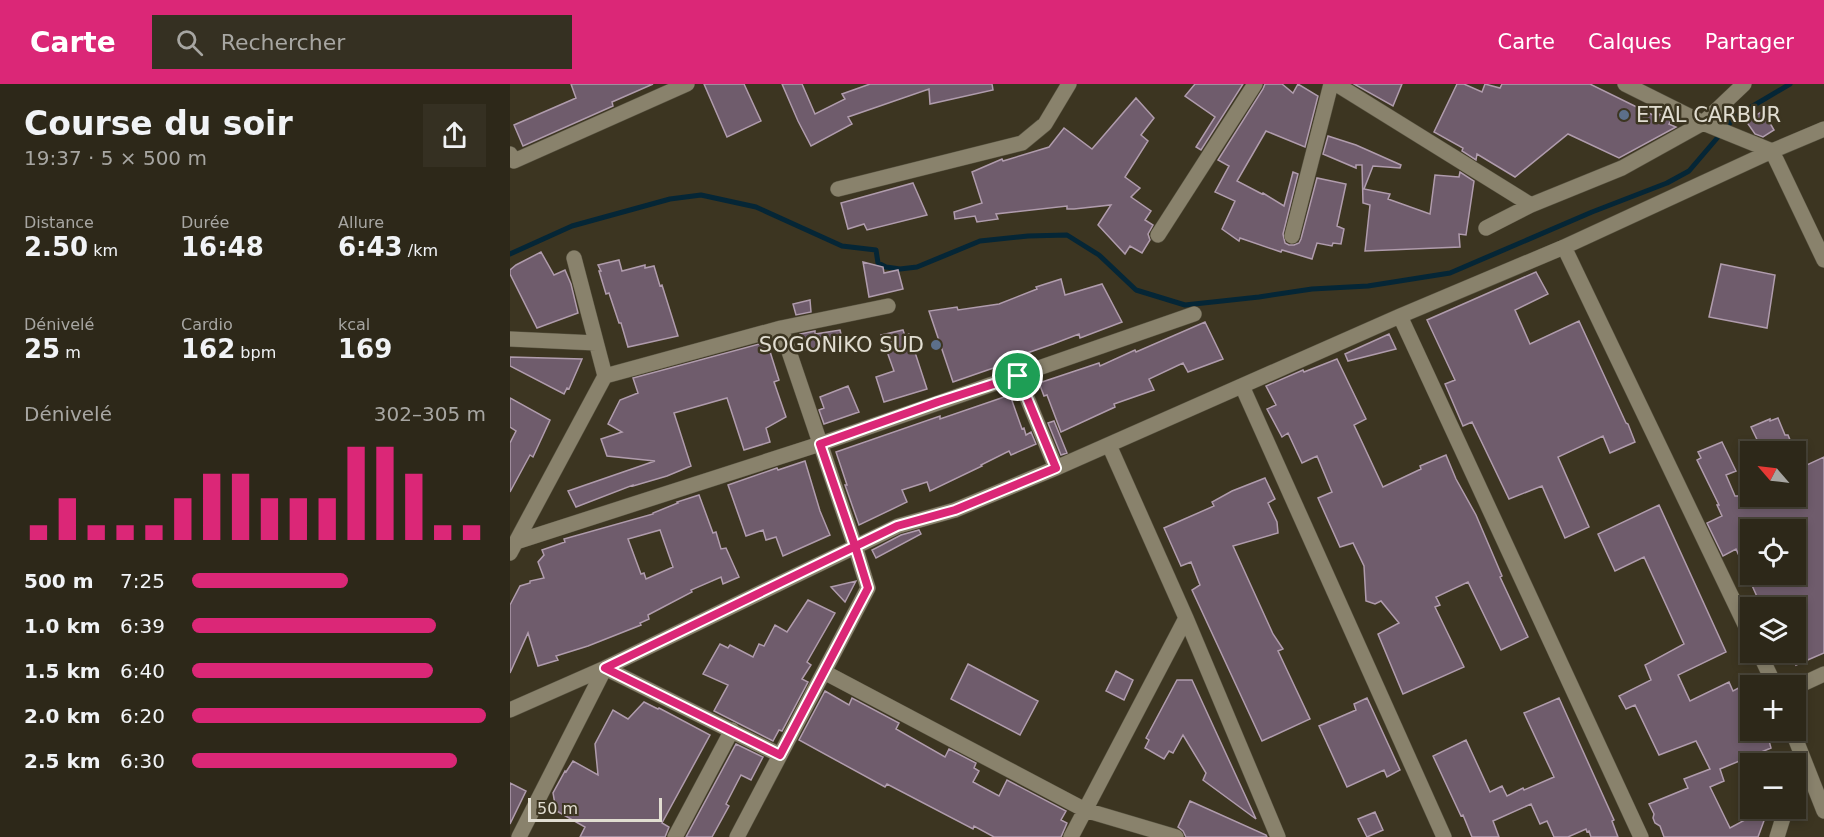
<!DOCTYPE html>
<html lang="fr">
<head>
<meta charset="utf-8">
<style>
	:root { --surface:#2d2819; --page:#353022; --text:#f1f3f6; --muted:#a7a6a2; --line:#484438; --accent:#db2777 }
	body { margin:0; font-family:"DejaVu Sans",sans-serif; background:var(--page); color:var(--text); height:100vh; display:flex; flex-direction:column; font-size:22px; white-space:nowrap }
	* { box-sizing:border-box; margin:0 }
	p { font-size:20px; color:var(--muted) }
	.icon { flex:none; width:33px; height:33px; fill:none; stroke:currentColor; stroke-width:2; stroke-linecap:round; stroke-linejoin:round }
	.map { position:relative; flex:1; overflow:hidden }
	.drawer { display:flex; flex-direction:column; background:var(--surface); width:510px }
	.drawer>* { flex:none }
	.needle { width:39px; rotate:298deg }
	.fabs { position:absolute; left:1230px; top:357px; display:grid; gap:12px }
	.fabs a { display:grid; place-items:center; width:66px; height:66px; border-radius:0px; background:var(--surface); box-shadow:0 3px 9px #0003,0 0 0 2px var(--line); font-size:30px }
	.scale { position:absolute; left:18px; bottom:15px; width:134px; box-sizing:border-box; padding-left:6px; border:3px solid #e1ddd1; border-top:0; font-size:16px; line-height:21px; white-space:nowrap; color:#e1ddd1; -webkit-text-stroke:4px #3c3521; paint-order:stroke }
	.pin { position:absolute; display:grid; place-items:center; width:51px; height:51px; color:#fff; margin:-26px; border:3px solid #fff; border-radius:50%; box-shadow:0 2px 6px #0007 }
	.round { display:grid; place-items:center; flex:none; width:63px; height:63px; border-radius:0px; background:var(--page) }
	.overview { display:flex; align-items:center; justify-content:space-between; height:102px; padding:0 24px }
	h1 { font-size:33px; font-weight:600; line-height:45px }
	.metrics { display:grid; grid-template-columns:repeat(3,1fr); gap:9px; height:102px; padding:6px 24px }
	.metrics div { display:grid; align-content:center }
	.metrics b { font-size:26px; font-weight:600 }
	.metrics small { font-size:16px; font-weight:400 }
	.metrics p { font-size:16px }
	.chart { height:168px; padding:12px 24px }
	.chart p { display:flex; justify-content:space-between }
	.chart svg { width:100%; height:108px; margin-top:6px; stroke:var(--accent); stroke-width:6 }
	ul { padding:0 24px; list-style:none; font-size:20px }
	li { display:grid; grid-template-columns:96px 72px 1fr; align-items:center; height:45px }
	li i { height:15px; border-radius:8px; background:var(--accent) }
	header { display:flex; align-items:center; gap:36px; box-sizing:border-box; height:84px; padding:0 30px; background:var(--accent); color:#fff }
	header strong { font-size:28px }
	nav { display:flex; gap:33px; margin-inline-start:auto; font-size:21px }
	.search { width:420px; height:54px; background:var(--page); display:flex; align-items:center; gap:15px; box-sizing:border-box; padding:0 21px; border-radius:0px; color:var(--muted); font-size:22px }
	main { display:flex; flex:1; min-height:0 }
	.map>svg:first-child { display:block }
	.lines { fill:none; stroke-linecap:round; stroke-linejoin:round }
	.stream { stroke:#052636; stroke-width:5 }
	.building { fill:#6f5c6c; stroke:#b09cad; stroke-width:1.5; fill-rule:evenodd }
	.minor-casing { stroke:#585341; stroke-width:16 }
	.minor { stroke:#89826c; stroke-width:15 }
	.route-casing { stroke:#fff; stroke-width:12 }
	.route { stroke:#db2777; stroke-width:8 }
	.service-dot { fill:#5c6f8a; stroke:#3c3521; stroke-width:2 }
	.labels { text-anchor:middle; stroke-width:5; stroke-linejoin:round; paint-order:stroke }
	.poi-label { font-size:21px; fill:#e1ddd1; stroke:#3c3521; text-anchor:start }
</style>
</head>
<body>
<header>
<strong>Carte</strong>
<div class="search"><svg class="icon" aria-label="search" viewBox="0 0 24 24"><circle cx="10" cy="10" r="6"/><path d="M15 15l6 6"/></svg>Rechercher</div>
<nav><a>Carte</a><a>Calques</a><a>Partager</a></nav>
</header>
<main>
<section class="drawer">
<div class="overview"><div><h1>Course du soir</h1><p>19:37 · 5 × 500 m</p></div><a class="round"><svg class="icon" aria-label="share" viewBox="0 0 24 24"><path d="M12 15V3M7 8l5-5 5 5M5 13v7h14v-7"/></svg></a></div>
<div class="metrics">
<div><p>Distance</p><b>2.50<small> km</small></b></div>
<div><p>Durée</p><b>16:48</b></div>
<div><p>Allure</p><b>6:43<small> /km</small></b></div>
</div>
<div class="metrics">
<div><p>Dénivelé</p><b>25<small> m</small></b></div>
<div><p>Cardio</p><b>162<small> bpm</small></b></div>
<div><p>kcal</p><b>169</b></div>
</div>
<div class="chart"><p><span>Dénivelé</span>302–305 m</p>
<svg viewBox="0 0 160 44" preserveAspectRatio="none"><path d="M5 44V38M15 44V27M25 44V38M35 44V38M45 44V38M55 44V27M65 44V17M75 44V17M85 44V27M95 44V27M105 44V27M115 44V6M125 44V6M135 44V17M145 44V38M155 44V38"/></svg>
</div>
<ul>
<li><b>500 m</b>7:25<i style="width:53%"></i></li>
<li><b>1.0 km</b>6:39<i style="width:83%"></i></li>
<li><b>1.5 km</b>6:40<i style="width:82%"></i></li>
<li><b>2.0 km</b>6:20<i style="width:100%"></i></li>
<li><b>2.5 km</b>6:30<i style="width:90%"></i></li>
</ul>
</section>
<div class="map">
<svg width="1314" height="753" viewBox="0 0 1314 753">
	<rect width="100%" height="100%" fill="#3c3521"/>
	<g class="lines">
		<path class="stream" d="M0 170 62 142 160 115 191 111 246 123 332 162 366 166 368 179 376 183 390 185 407 183 470 157 518 152 557 151 589 171 626 206 675 221 749 213 802 205 858 202 940 189 1082 128 1157 99 1179 87 1226 32 1280 0"/>
	</g>
	<path class="building" d="M61 0H143L102 18 103 22 13 62 4 41 66 14Z
		M194 0H234L251 37 217 53Z
		M272 0H292L305 30 335 15 332 10 360 0H482L483 6 420 20 419 5 338 33 342 40 301 62 288 37Z
		M685 0H733L691 66 686 63 705 33 675 12Z
		M755 0H772L783 9 788 0 808 12 795 63 756 47 727 97 752 110 753 109 774 122 783 88 788 90 773 150 775 159 779 161H784L789 159 791 155 807 94 836 100 827 142 834 145 831 160 823 159 822 162 807 159 802 175 772 166 771 168 730 154 729 157 712 145 725 117 705 108 719 82 708 76 753 5Z
		M844 0H892L883 22Z
		M947 0H954L972 8 975 0 990 4 992 0H1080L1147 33 1149 30 1161 36 1159 40 1166 43 1109 74 1058 50 1005 93 967 70 966 76 952 67 953 64 924 48Z
		M626 14 644 34 631 51 638 57 615 93 630 104 621 113 641 127 635 136 643 141 638 150 640 156 632 169 620 162 615 170 588 141 601 121 564 125H557V122L486 130 488 135 467 138 465 132 445 135 444 128 472 119 462 88 492 75 493 77 539 63 554 44 582 65Z
		M1253 27 1264 46 1253 53 1245 50 1236 37Z
		M818 52 846 61 891 81 890 84 863 82 854 105 880 110 878 115 920 130 925 91 949 93 950 88 964 97 956 151 949 150 950 163 855 167 860 121 853 119 852 81H846V84L813 70Z
		M403 99 417 131 357 146 354 140 338 145 331 119Z
		M31 168 44 191 55 186 61 200 68 229 27 244 0 190V186L6 181Z
		M109 176 112 187 135 181V184L144 182 150 202 152 201 168 252 118 263 111 239H109L99 209 96 210 89 187H91L88 181Z
		M353 178 373 183 374 189 388 186 393 205 359 213Z
		M1211 180 1265 191 1257 244 1199 233Z
		M1026 188 1038 210 1005 226 1020 260 1069 237 1116 339 1118 340 1125 358 1100 369 1093 352 1048 373 1079 443 1055 454 1032 402 999 415 962 338 953 342 935 300 945 296 917 236Z
		M551 195 555 211 592 200 612 238 570 254 569 250 543 260 494 277 495 280 443 298 419 227 447 223 448 226 489 220 527 205 526 203Z
		M300 216 301 228 286 231 283 220Z
		M695 238 713 275 678 288 673 279 639 295 644 306 604 320 605 323 551 348 537 311 534 312 529 299 589 279 590 282 625 266 626 268Z
		M330 246 333 259 294 266 290 250 305 247V250Z
		M393 246 395 252 399 250 417 305 374 318 366 293 384 287 371 251Z
		M879 250 886 265 838 277 835 270Z
		M257 258 269 296 264 298 276 333 256 344 260 358 234 366 217 314 164 329 181 382 157 392 123 402V401L66 423 58 407 145 377 97 372 91 355 112 348 98 340 110 316 128 309 123 294Z
		M0 273 72 275 59 305 57 304 54 310 0 282Z
		M827 275 856 335 844 341 873 403 911 385 910 382 936 371 946 395 966 431 992 492 990 493 1018 553 991 566 958 498 926 513 930 521 925 523 954 583 893 610 868 550 889 539 871 517 865 520 856 517 854 482 843 459 830 463 808 414 822 408 807 372 792 379 778 349 772 353 757 325 766 321 756 302 793 286 794 288Z
		M338 302 349 328 314 340 309 326 314 324 310 313Z
		M500 311 512 345 514 344 516 351 521 348 526 360 501 371 499 367 471 381 472 382 420 407 417 398 392 406 397 418 349 441 335 401H337L326 368 430 332V335Z
		M0 314 40 336 23 373 20 371 0 408V359L6 347 0 343Z
		M1268 334 1275 351H1278L1285 368H1253L1241 343 1260 335V337Z
		M544 337 557 369 551 371 538 339Z
		M1212 358 1226 387 1216 391 1225 412H1286V386L1314 373V569L1286 581V515L1267 524H1252L1226 465 1213 472 1197 439 1212 432 1207 421H1209L1187 376 1191 374 1188 368ZM1240 446H1286V490H1240Z
		M295 377 310 427 320 451 273 472 266 453 256 456 253 446 236 452 218 401 267 384 268 386Z
		M755 394 765 415 758 419 767 438 768 449 723 462 763 550 773 565 768 567 800 635 752 657 682 506 690 501 681 478 671 482 654 444 704 422 702 418 722 407Z
		M189 411 203 449 206 448 211 465 216 464 229 493 213 500 211 493 181 506 182 508 138 531 139 535 130 539 131 541 78 562 46 572 48 576 28 582 18 549 0 589V521L10 502 20 499V497L34 494 28 478 34 471 32 466 55 458 54 455 143 430V429L168 419 167 418ZM150 446 163 483 136 495 134 489 131 490 118 455Z
		M1149 421 1216 568 1168 591 1180 617 1219 598 1223 607 1240 598V646H1253L1258 653 1261 664 1210 685 1214 697 1200 703 1220 744 1244 731 1255 734 1248 753H1154L1150 742 1145 739 1143 734 1144 730 1139 720 1178 704 1174 695 1200 685 1186 657 1149 671 1125 621 1116 625 1109 612 1141 596 1135 581 1174 560 1134 473 1105 487 1088 450Z
		M409 446 411 450 366 474 362 466 391 451Z
		M346 497 335 518 321 503Z
		M298 516 325 529 297 578 301 581 292 595 298 598 272 647 269 646 263 657 204 627 218 601 193 590 210 560 218 564 220 561 243 573 249 560 254 562 265 541 277 548Z
		M458 580 528 617 510 651 441 615Z
		M606 587 623 596 614 616 596 607Z
		M667 596H682L746 735 693 696 696 689 673 651 663 669 659 667 654 675 635 664 639 656 636 654Z
		M315 607 339 621 342 614 389 639 386 645 435 673 439 665 466 679 464 684 469 687 463 698 489 712 497 696 556 727 551 736 557 739 551 753H484L464 742 463 745 377 700 375 703 289 656Z
		M857 614 890 686 877 693 874 686 837 703 809 642 846 626 844 620Z
		M1049 614 1104 736 1102 737 1108 753H1081L1079 747 1077 748 1076 745 1058 753H1044L1037 737 1030 740 1021 720 983 737 989 753H962L953 731 951 732 923 672 956 656 980 708 992 702 997 712 1013 704 1014 706 1044 693 1014 629Z
		M134 618 148 625 149 624 200 651 152 739 159 743 155 753H70L75 743 45 726V720L43 709 55 687 56 688 63 677 88 691 85 660 103 626 118 635Z
		M226 660 253 673 241 696 231 691 216 720 219 722 202 753H176Z
		M0 699 16 707 0 740Z
		M680 717 756 751 757 753H676L673 747 668 743Z
		M865 728 873 746 857 753 848 735Z"/>
	<g class="lines">
		<g class="minor-casing">
			<path id="minor" d="M826 0 1021 121
				M1115 0 1193 39 1262 67 1314 176
				M0 70 4 77 177 0
				M328 105 512 59 535 40 559 0
				M976 144 1021 121 1112 84 1193 39 1234 0
				M648 151 745 0
				M782 152 821 0
				M1054 163 1240 551
				M890 232 1131 753
				M0 255 86 259
				M95 292 271 244 378 222
				M508 292 546 384
				M732 302 934 753
				M599 361 676 534 768 753
				M6 458 310 360 684 230
				M0 469 95 292 64 174
				M1249 568 1265 602
				M314 588 575 726 666 753
				M1286 603 1314 590
				M0 626 95 584 388 442 445 426 546 384 890 232 1054 163 1262 67 1314 45
				M1282 646 1314 727
				M1286 694 1292 674
				M9 753 95 584 270 671
				M165 753 222 646
				M227 753 358 504 345 462 271 244
				M561 753 676 534
				M1267 753 1276 724"/>
		</g>
		<use href="#minor" class="minor"/>
	</g>
	<g class="lines">
		<g class="route-casing">
			<path id="route" d="M508 292 428 318 310 360 345 462 358 504 270 671 95 584 387 442 445 426 546 384 508 292"/>
		</g>
		<use href="#route" class="route"/>
	</g>
	<g class="service-dot">
		<circle cx="1114" cy="31" r="6"/>
		<circle cx="426" cy="261" r="6"/>
	</g>
	<g class="labels">
		<g class="poi-label">
			<text x="1126" y="38">ETAL CARBUR</text>
			<text x="414" y="268" text-anchor="end">SOGONIKO SUD</text>
		</g>
	</g>
</svg>
<div class="fabs">
<a><svg class="needle" viewBox="-14 -14 28 28"><path d="M0-13l5 13h-10z" fill="#e53935"/><path d="M0 13l5-13h-10z" fill="#a7a6a2"/></svg></a>
<a><svg class="icon" aria-label="locate" viewBox="0 0 24 24"><circle cx="12" cy="12" r="6"/><path d="M12 2v4M12 18v4M2 12h4M18 12h4"/></svg></a>
<a><svg class="icon" aria-label="layers" viewBox="0 0 24 24"><path d="M12 4l9 5-9 5-9-5zM3 14l9 5 9-5"/></svg></a>
<a>+</a>
<a>−</a>
</div>
<div class="scale">50 m</div>
<div class="pin" style="left:508px;top:292px;background:#1e9e55"><svg class="icon" aria-label="arrive" viewBox="0 0 24 24"><path d="M6 21V4h12l-3 4 3 4H6"/></svg></div>
</div>
</main>
</body>
</html>
